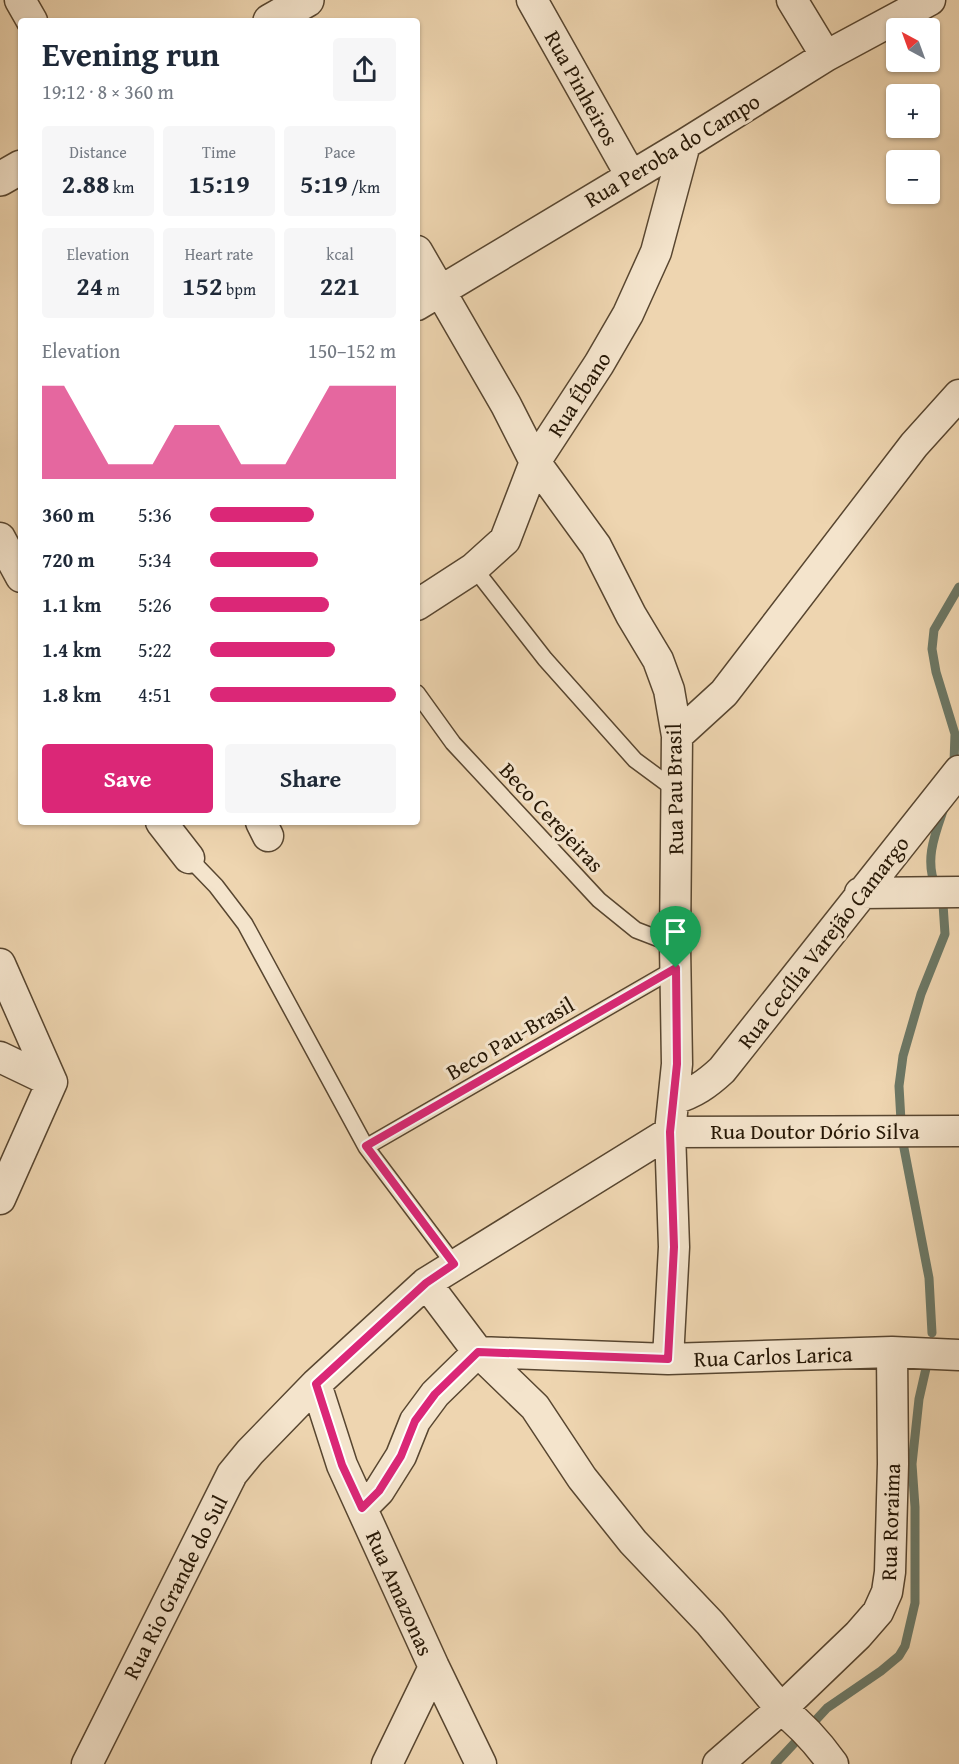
<!DOCTYPE html>
<html lang="en">
<head>
<meta charset="utf-8">
<style>
	:root { --surface:#fff; --page:#f6f6f7; --text:#1f2937; --muted:#747a83; --accent:#db2777 }
	body { margin:0; font-family:"Gentium Book Plus",serif; background:var(--page); color:var(--text); height:100vh; display:flex; flex-direction:column; font-size:22px; white-space:nowrap }
	* { box-sizing:border-box; margin:0 }
	p { font-size:20px; color:var(--muted) }
	.icon { flex:none; width:33px; height:33px; fill:none; stroke:currentColor; stroke-width:2; stroke-linecap:round; stroke-linejoin:round }
	.map { position:relative; flex:1; overflow:hidden }
	.sheet { position:absolute; left:18px; top:18px; width:402px; height:807px; display:flex; flex-direction:column; background:var(--surface); border-radius:6px; box-shadow:0 2px 4px #0004 }
	.sheet>* { flex:none }
	.needle { width:39px; rotate:319deg }
	.fabs { position:absolute; left:886px; top:18px; display:grid; gap:12px }
	.fabs a { display:grid; place-items:center; width:54px; height:54px; border-radius:6px; background:var(--surface); box-shadow:0 2px 4px #0004; font-size:30px }
	.pin { position:absolute; display:grid; place-items:center; width:51px; height:51px; color:#fff; margin:-62px -26px; border-radius:50% 50% 50% 0; rotate:-45deg; box-shadow:0 0 6px #0007 }
	.pin .icon { rotate:45deg }
	.round { display:grid; place-items:center; flex:none; width:63px; height:63px; border-radius:6px; background:var(--page) }
	.overview { display:flex; align-items:center; justify-content:space-between; height:102px; padding:0 24px }
	h1 { font-size:33px; font-weight:600; line-height:45px }
	.figures { display:grid; grid-template-columns:repeat(3,1fr); gap:9px; height:102px; padding:6px 24px }
	.figures div { display:grid; align-content:center; border-radius:6px; background:var(--page); text-align:center }
	.figures b { font-size:26px; font-weight:600 }
	.figures small { font-size:16px; font-weight:400 }
	.figures p { font-size:16px }
	.chart { height:168px; padding:12px 24px }
	.chart p { display:flex; justify-content:space-between }
	.chart svg { width:100%; height:108px; margin-top:6px; fill:var(--accent); opacity:.7 }
	.cta { display:flex; gap:12px; margin-top:auto; padding:12px 24px }
	.cta a { flex:1; height:69px; border-radius:6px; background:var(--accent); color:#fff; font-size:24px; font-weight:600; line-height:69px; text-align:center }
	.cta a+a { background:var(--page); color:var(--text) }
	ul { padding:0 24px; list-style:none; font-size:20px }
	li { display:grid; grid-template-columns:96px 72px 1fr; align-items:center; height:45px }
	li i { height:15px; border-radius:8px; background:var(--accent) }
	.map>svg:first-child { display:block }
	.lines { fill:none; stroke-linecap:round; stroke-linejoin:round }
	.stream { stroke:#6c7866; stroke-width:9 }
	.service-casing { stroke:#584630; stroke-width:18 }
	.minor-casing { stroke:#584630; stroke-width:33 }
	.tertiary-casing { stroke:#584630; stroke-width:36 }
	.service { stroke:#f4e4cc; stroke-width:15 }
	.minor { stroke:#f4e4cc; stroke-width:30 }
	.tertiary { stroke:#f4e4cc; stroke-width:33 }
	.route-casing { stroke:#fff; stroke-width:12 }
	.route { stroke:#db2777; stroke-width:8 }
	.labels { text-anchor:middle; stroke-width:6; stroke-linejoin:round; paint-order:stroke }
	.street-label { font-size:22px; fill:#261705; stroke:#f4e4cc }
</style>
</head>
<body>
<div class="map">
<svg width="959" height="1764" viewBox="0 0 959 1764">
	<rect width="100%" height="100%" fill="#eed5b0"/>
	<filter id="stains"><feTurbulence type="fractalNoise" baseFrequency=".00333" numOctaves="4"/><feColorMatrix values="0 0 0 0 .2 0 0 0 0 .09 0 0 0 0 .02 0 0 0 .5 -.17"/></filter>
	<radialGradient id="worn" r=".72"><stop offset=".6" stop-color="#630" stop-opacity="0"/><stop offset="1" stop-color="#630" stop-opacity=".3"/></radialGradient>
	<g class="lines">
		<path class="stream" d="M954 762 955 734 936 672 932 649 934 630 959 587
			M936 887C924 860 935 834 944 808
			M901 1121 899 1086 903 1056 921 994 945 934 943 904
			M903 1143 929 1278 932 1333
			M775 1764 827 1708 881 1671 899 1656 905 1646 915 1603V1507L912 1464 919 1399 927 1364"/>
		<g class="service-casing">
			<path id="service" d="M474 568 545 659 635 760 677 791
				M417 693 453 743 599 900 636 930 675 945
				M189 858 216 886 245 924 366 1147 454 1264
				M366 1147 676 968"/>
		</g>
		<g class="minor-casing">
			<path id="minor" d="M20 0 32 21
				M532 0 631 176
				M792 0 826 56
				M417 251 506 405 535 462 596 546 631 615 658 660 669 690 677 736 675 945 677 1064 670 1132 674 1247 668 1359
				M417 305 685 144 826 56 930 0
				M0 538 21 577
				M417 605 474 568 505 540 535 462 599 364 628 314 656 252 685 144
				M677 736 724 693 914 445 959 395
				M161 822 189 858
				M261 822 268 836
				M860 893 959 892
				M0 964 52 1082
				M0 1057 52 1082
				M674 1099C694 1093 707 1084 722 1070L959 771
				M0 1199 52 1082
				M426 1283 478 1352 535 1407 582 1478 633 1542 710 1623 781 1709C802 1725 818 1743 833 1764
				M478 1352 668 1359 892 1352 959 1355
				M316 1384 342 1465 434 1667 481 1764
				M362 1508 379 1491 401 1456 415 1421 435 1394 478 1352
				M87 1764 232 1474 250 1452 316 1384 426 1283 670 1132 959 1131
				M387 1764 434 1667
				M718 1764 781 1709 858 1635 878 1612 887 1592 890 1572 893 1464 892 1352"/>
		</g>
		<g class="tertiary-casing">
			<path id="tertiary" d="M270 21 307 0
				M0 179 21 167"/>
		</g>
		<use href="#service" class="service"/>
		<use href="#minor" class="minor"/>
		<use href="#tertiary" class="tertiary"/>
	</g>
	<g class="lines">
		<g class="route-casing">
			<path id="route" d="M676 968 677 1064 670 1132 674 1247 668 1359 478 1352 435 1394 415 1421 401 1456 379 1491 362 1508 342 1465 316 1384 426 1283 454 1264 366 1146Z"/>
		</g>
		<use href="#route" class="route"/>
	</g>
	<g class="labels">
		<g class="street-label">
			<text transform="translate(582 88) rotate(61)" y="8">Rua Pinheiros</text>
			<text transform="translate(672 150) rotate(-31)" y="8">Rua Peroba do Campo</text>
			<text transform="translate(579 394) rotate(-57)" y="8">Rua Ébano</text>
			<text transform="translate(674 789) rotate(-91)" y="8">Rua Pau Brasil</text>
			<text transform="translate(552 817) rotate(47)" y="8">Beco Cerejeiras</text>
			<text transform="translate(823 942) rotate(-52)" y="8">Rua Cecília Varejão Camargo</text>
			<text transform="translate(510 1038) rotate(-30)" y="8">Beco Pau-Brasil</text>
			<text x="815" y="1139">Rua Doutor Dório Silva</text>
			<text transform="translate(773 1356) rotate(-2)" y="8">Rua Carlos Larica</text>
			<text transform="translate(890 1522) rotate(-88)" y="8">Rua Roraima</text>
			<text transform="translate(175 1587) rotate(-63)" y="8">Rua Rio Grande do Sul</text>
			<text transform="translate(400 1593) rotate(66)" y="8">Rua Amazonas</text>
		</g>
	</g>
	<rect width="100%" height="100%" filter="url(#stains)"/>
	<rect width="100%" height="100%" fill="url(#worn)"/>
</svg>
<div class="fabs">
<a><svg class="needle" viewBox="-14 -14 28 28"><path d="M0-13l5 13h-10z" fill="#e53935"/><path d="M0 13l5-13h-10z" fill="#747a83"/></svg></a>
<a>+</a>
<a>−</a>
</div>
<div class="pin" style="left:676px;top:968px;background:#1e9e55"><svg class="icon" aria-label="arrive" viewBox="0 0 24 24"><path d="M6 21V4h12l-3 4 3 4H6"/></svg></div>
<section class="sheet">
<div class="overview"><div><h1>Evening run</h1><p>19:12 · 8 × 360 m</p></div><a class="round"><svg class="icon" aria-label="share" viewBox="0 0 24 24"><path d="M12 15V3M7 8l5-5 5 5M5 13v7h14v-7"/></svg></a></div>
<div class="figures">
<div><p>Distance</p><b>2.88<small> km</small></b></div>
<div><p>Time</p><b>15:19</b></div>
<div><p>Pace</p><b>5:19<small> /km</small></b></div>
</div>
<div class="figures">
<div><p>Elevation</p><b>24<small> m</small></b></div>
<div><p>Heart rate</p><b>152<small> bpm</small></b></div>
<div><p>kcal</p><b>221</b></div>
</div>
<div class="chart"><p><span>Elevation</span>150–152 m</p>
<svg viewBox="0 0 160 44" preserveAspectRatio="none"><path d="M0 44V6L10 6L20 22L30 38L40 38L50 38L60 22L70 22L80 22L90 38L100 38L110 38L120 22L130 6L140 6L150 6L160 6V44z"/></svg>
</div>
<ul>
<li><b>360 m</b>5:36<i style="width:56%"></i></li>
<li><b>720 m</b>5:34<i style="width:58%"></i></li>
<li><b>1.1 km</b>5:26<i style="width:64%"></i></li>
<li><b>1.4 km</b>5:22<i style="width:67%"></i></li>
<li><b>1.8 km</b>4:51<i style="width:100%"></i></li>
</ul>
<div class="cta"><a>Save</a><a>Share</a></div>
</section>
</div>
</body>
</html>
